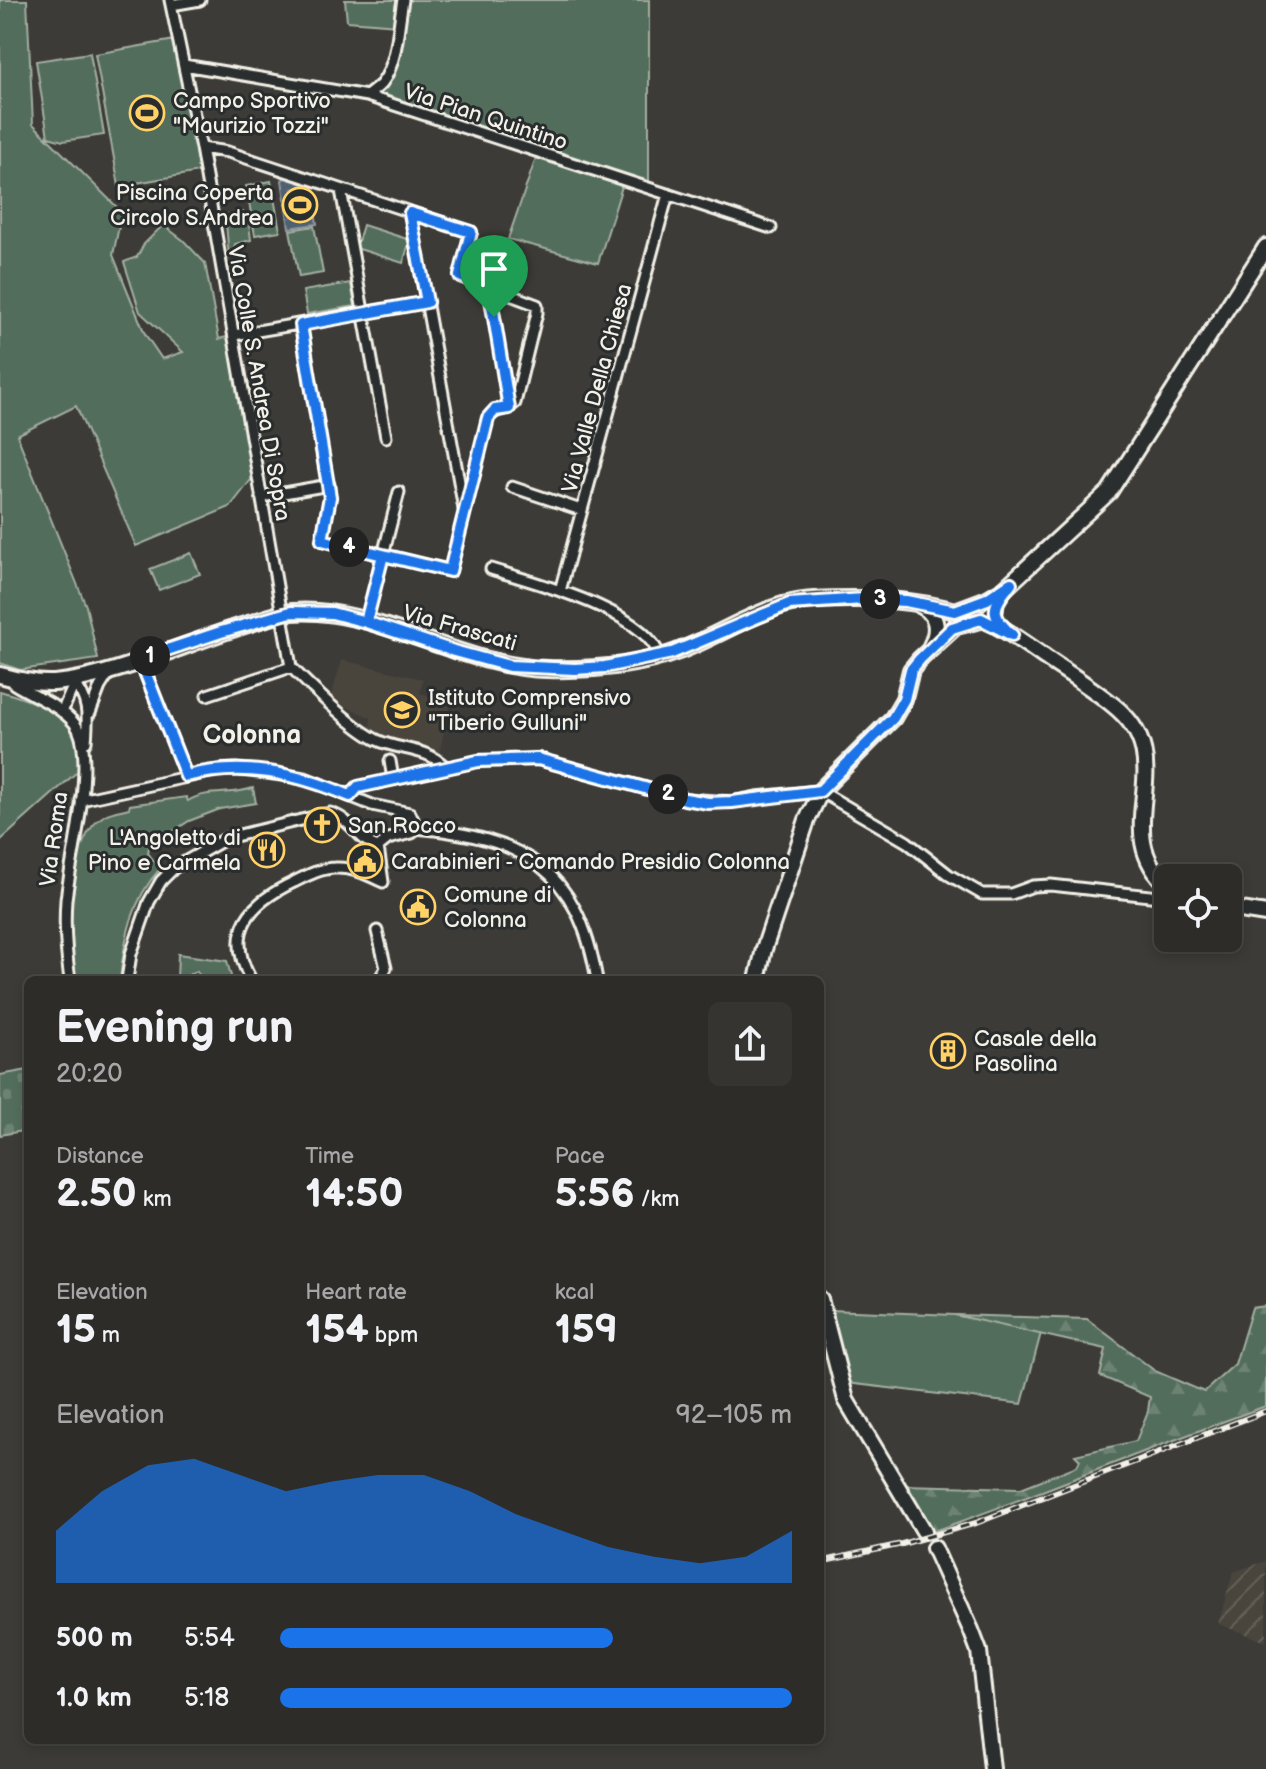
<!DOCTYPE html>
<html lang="en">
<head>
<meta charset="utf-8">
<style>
	:root { --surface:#2d2c29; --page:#353431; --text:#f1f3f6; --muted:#a7a7a8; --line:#484846; --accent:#1a73e8 }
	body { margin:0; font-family:"Balsamiq Sans",sans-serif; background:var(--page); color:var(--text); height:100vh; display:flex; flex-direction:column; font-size:30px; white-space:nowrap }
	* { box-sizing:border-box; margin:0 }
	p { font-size:26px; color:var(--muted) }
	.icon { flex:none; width:44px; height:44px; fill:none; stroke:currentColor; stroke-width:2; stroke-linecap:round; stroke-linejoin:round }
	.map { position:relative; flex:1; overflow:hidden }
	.side { position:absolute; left:24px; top:976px; width:800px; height:768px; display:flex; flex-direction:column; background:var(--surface); border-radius:12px; box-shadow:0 4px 12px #0003,0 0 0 2px var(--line) }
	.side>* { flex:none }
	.buttons { position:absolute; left:1154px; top:864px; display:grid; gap:16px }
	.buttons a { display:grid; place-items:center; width:88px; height:88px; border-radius:12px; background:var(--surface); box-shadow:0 4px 12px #0003,0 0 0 2px var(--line); font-size:40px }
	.pin { position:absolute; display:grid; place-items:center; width:68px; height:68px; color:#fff; margin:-82px -34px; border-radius:50% 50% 50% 0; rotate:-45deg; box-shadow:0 0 8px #0007 }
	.pin .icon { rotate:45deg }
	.km { position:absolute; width:40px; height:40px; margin:-20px; border-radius:50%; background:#222; color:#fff; font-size:22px; line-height:40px; text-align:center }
	.round { display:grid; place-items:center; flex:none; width:84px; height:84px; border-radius:12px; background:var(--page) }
	.headline { display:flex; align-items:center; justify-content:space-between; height:136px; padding:0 32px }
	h1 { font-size:44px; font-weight:700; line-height:60px }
	.stats { display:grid; grid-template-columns:repeat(3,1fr); gap:12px; height:136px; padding:8px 32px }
	.stats div { display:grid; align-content:center }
	.stats b { font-size:40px; font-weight:700 }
	.stats small { font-size:22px; font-weight:400 }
	.stats p { font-size:22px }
	.chart { height:224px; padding:16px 32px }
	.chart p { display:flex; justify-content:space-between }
	.chart svg { width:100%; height:144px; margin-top:8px; fill:var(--accent); opacity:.7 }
	ul { padding:0 32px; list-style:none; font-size:26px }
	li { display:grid; grid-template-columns:128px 96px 1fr; align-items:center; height:60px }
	li i { height:20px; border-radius:10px; background:var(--accent) }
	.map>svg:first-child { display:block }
	.built { fill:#48453d }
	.industrial { fill:url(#industrial-furrows) }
	.green { fill:#536d5b; stroke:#a4afa2; stroke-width:2 }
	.forest { fill:url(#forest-firs); stroke:#a4afa2; stroke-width:2 }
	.cemetery { fill:url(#cemetery-stones); stroke:#a4afa2; stroke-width:2 }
	.water { fill:url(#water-ripples); stroke:#919aa1; stroke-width:2 }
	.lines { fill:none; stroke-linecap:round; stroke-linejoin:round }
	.street-casing { stroke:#f4f1e8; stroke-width:15 }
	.secondary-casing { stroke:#f4f1e8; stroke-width:20 }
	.street { stroke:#2a2d2e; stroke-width:9 }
	.secondary { stroke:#2a2d2e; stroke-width:14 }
	.rail-casing { stroke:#f4f1e8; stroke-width:6 }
	.rail { stroke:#2a2d2e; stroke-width:3; stroke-dasharray:9; stroke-linecap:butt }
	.route-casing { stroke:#fff; stroke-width:16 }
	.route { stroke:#1a73e8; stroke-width:10 }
	.labels { text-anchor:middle; stroke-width:6; stroke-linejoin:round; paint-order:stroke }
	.poi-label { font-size:22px; fill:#f4f1e8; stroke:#2a2d2e; text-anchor:start }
	.street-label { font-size:22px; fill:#f4f1e8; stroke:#2a2d2e }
	.quarter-label { font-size:26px; font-weight:bold; fill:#f4f1e8; stroke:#2a2d2e }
</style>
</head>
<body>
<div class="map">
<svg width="1266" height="1769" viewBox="0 0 1266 1769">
	<defs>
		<pattern id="industrial-furrows" width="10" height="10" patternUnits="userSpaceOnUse" patternTransform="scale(2)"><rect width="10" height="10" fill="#48453d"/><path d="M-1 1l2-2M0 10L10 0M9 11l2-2" fill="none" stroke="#636059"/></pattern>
		<pattern id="forest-firs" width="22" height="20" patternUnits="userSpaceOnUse" patternTransform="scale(2)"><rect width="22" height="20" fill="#536d5b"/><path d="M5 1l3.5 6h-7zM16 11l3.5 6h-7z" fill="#6c8273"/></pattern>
		<pattern id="cemetery-stones" width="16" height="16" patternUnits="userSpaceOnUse" patternTransform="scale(2)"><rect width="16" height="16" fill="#536d5b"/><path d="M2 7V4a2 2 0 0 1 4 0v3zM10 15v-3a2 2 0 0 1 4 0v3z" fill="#6c8273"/></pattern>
		<pattern id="water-ripples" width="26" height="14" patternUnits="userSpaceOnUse" patternTransform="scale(2)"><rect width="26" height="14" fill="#4f6071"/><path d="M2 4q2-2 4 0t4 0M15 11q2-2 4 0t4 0" fill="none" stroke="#697785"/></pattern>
	</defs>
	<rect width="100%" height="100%" fill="#3c3b37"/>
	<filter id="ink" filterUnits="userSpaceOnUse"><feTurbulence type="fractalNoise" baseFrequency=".0125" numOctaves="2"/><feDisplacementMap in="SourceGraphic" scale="16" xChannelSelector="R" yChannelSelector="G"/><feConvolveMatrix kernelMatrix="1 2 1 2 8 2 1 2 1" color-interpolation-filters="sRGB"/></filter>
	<g filter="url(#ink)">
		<path class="built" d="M342 660 423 679 420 693 451 702 439 754 379 737 370 731 371 718 334 701 331 696Z"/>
		<path class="industrial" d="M1266 1561V1642L1218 1624 1233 1572Z"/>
		<path class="green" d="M0 0H27L33 124 122 212 113 255 145 334 162 359 183 352 140 312 124 262 137 257 144 244 163 225 183 240 205 263 219 339 234 335 257 472 230 507 136 546 76 406 17 435 86 606 98 659 20 670 0 663Z
			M345 0H649V189L624 180 598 263 508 239 538 152 367 96 400 52 398 25 347 21Z
			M175 40 199 172 119 186 95 54Z
			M90 53 104 135 63 141 48 137 36 61Z
			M271 181 280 231 255 235 246 186Z
			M243 212 249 224 251 240 235 244 233 257 229 258 226 223 228 222 225 215Z
			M363 225 410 240 403 263 356 248Z
			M314 226 323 273 299 277 290 230Z
			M351 283 355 306 307 314 303 291Z
			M191 553 200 574 159 590 150 569Z
			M0 691C21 697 74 714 78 739 80 749 78 761 78 771L0 841Z
			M253 788 256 803 220 809 189 821 149 847 148 853 160 869C132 899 124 940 120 980H74C68 940 65 838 105 815 112 811 122 810 129 808L130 805 186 797 188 801C207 789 230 796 253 788Z
			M178 954 227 961 232 980H202L197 971 190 974 193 980H177Z
			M829 1310 955 1315 1041 1333 1022 1404 847 1383Z"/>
		<path class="forest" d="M1266 1306V1406C1153 1446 1043 1493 929 1533L903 1485 1021 1488 1077 1466 1080 1460 1075 1455 1136 1441 1148 1411 1150 1397 1100 1376 1106 1349 955 1315 1087 1319 1155 1371 1204 1392 1235 1364 1252 1308Z"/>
		<path class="cemetery" d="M28 1070V1130L0 1135V1075Z"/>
		<path class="water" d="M285 178 311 186 317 224 289 228 282 180Z"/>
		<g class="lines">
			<g class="street-casing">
				<path id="street" d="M170 0 201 148 291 667C310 686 354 729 377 740 400 751 427 747 445 767
					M171 5 200 0
					M184 65 367 96 771 228
					M367 96C371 92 378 88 382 83 398 62 398 25 403 0
					M201 148 228 152 471 232 460 276 537 305V313L515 403C506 411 494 408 488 418L450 571 322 540 330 497 301 325
					M341 190 386 437
					M410 213 464 509
					M489 287 509 408
					M234 335 427 302
					M512 487 581 510
					M261 497 329 485
					M491 569C535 583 645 610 660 657
					M560 591 668 194
					M366 622 399 492
					M140 659 186 776
					M72 680C90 700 88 717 86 742
					M14 684C33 696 61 706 75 724 98 756 70 860 66 900 64 927 66 953 70 980
					M207 695 291 667
					M62 712 72 689V680
					M90 713 100 687 109 673
					M390 761 393 779
					M350 796 358 787 478 761 538 759 685 799 732 802 756 797 820 791 907 842 949 875 982 894H1011L1033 886 1051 885 1168 898
					M81 800 219 770 235 769 305 778 372 805 410 813 415 824 412 833 388 839 378 847
					M415 828C523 837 578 868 597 980
					M378 847 383 882
					M377 931 386 968 379 980
					M127 980 131 954 149 902 161 881 174 868 227 838 330 813C351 818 359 842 378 847
					M251 980C224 932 249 903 294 882 306 876 321 868 335 868 353 867 368 875 383 882"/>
			</g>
			<g class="secondary-casing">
				<path id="secondary" d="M918 604C937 613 940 628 931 646
					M955 611 987 599 1004 589 1109 492 1266 247
					M0 675C18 680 35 684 54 683 112 678 188 642 245 625 261 620 276 614 292 612 374 605 459 667 546 669 588 670 636 667 676 652 712 639 746 616 783 605 805 599 830 599 852 599 898 598 944 605 987 621 1008 630 1027 645 1046 658 1068 673 1092 688 1113 705 1185 762 1105 829 1168 886
					M1228 908 1266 914
					M757 980 764 949 807 820 822 789 893 718 904 699 911 670 920 659 956 626 989 618 995 609
					M820 1299 846 1400 924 1531
					M934 1548 971 1630 979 1651 992 1769"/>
			</g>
			<use href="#street" class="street"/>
			<use href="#secondary" class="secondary"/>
			<g class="rail-casing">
				<path id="rail" d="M820 1562 902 1544 976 1523 1266 1411"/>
			</g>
			<use href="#rail" class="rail"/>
		</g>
	</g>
	<g class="lines" filter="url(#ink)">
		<g class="route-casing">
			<path id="route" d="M494 317 509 408 495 410 488 418 450 571 383 555 366 622 332 613 291 612 221 632 140 659 186 776C244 762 296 773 350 796L358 787 478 761 538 759 685 799 708 803 732 802 820 791 893 718 904 699 911 670 920 659 952 628 981 619 1012 635C988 614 993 606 1011 583L987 599 955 611 906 601 864 599 789 604 672 653 605 667 575 669 509 666 454 651 366 622 383 555 322 540 330 497 301 325 427 302 410 213 471 232 460 276 489 287 494 317"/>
		</g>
		<use href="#route" class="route"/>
	</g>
	<defs>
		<g id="stadium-ring" transform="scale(1.8)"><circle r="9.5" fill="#2a2d2e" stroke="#ffd166" stroke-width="1.5"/><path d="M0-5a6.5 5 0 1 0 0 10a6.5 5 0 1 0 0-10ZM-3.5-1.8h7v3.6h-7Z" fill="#ffd166"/></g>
		<g id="school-ring" transform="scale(1.8)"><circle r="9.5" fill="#2a2d2e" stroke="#ffd166" stroke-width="1.5"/><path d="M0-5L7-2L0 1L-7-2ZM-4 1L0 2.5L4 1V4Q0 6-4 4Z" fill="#ffd166"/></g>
		<g id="church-ring" transform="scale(1.8)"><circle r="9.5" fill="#2a2d2e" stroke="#ffd166" stroke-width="1.5"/><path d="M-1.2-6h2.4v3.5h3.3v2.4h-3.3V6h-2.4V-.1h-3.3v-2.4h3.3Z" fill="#ffd166"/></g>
		<g id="restaurant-ring" transform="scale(1.8)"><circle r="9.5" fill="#2a2d2e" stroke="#ffd166" stroke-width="1.5"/><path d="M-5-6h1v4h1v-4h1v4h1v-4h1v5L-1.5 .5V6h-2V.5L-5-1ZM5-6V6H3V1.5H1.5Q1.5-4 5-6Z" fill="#ffd166"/></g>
		<g id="civic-ring" transform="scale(1.8)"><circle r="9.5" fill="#2a2d2e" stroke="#ffd166" stroke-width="1.5"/><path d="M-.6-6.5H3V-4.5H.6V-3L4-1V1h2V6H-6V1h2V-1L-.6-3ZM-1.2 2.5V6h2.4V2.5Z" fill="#ffd166"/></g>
		<g id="building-ring" transform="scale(1.8)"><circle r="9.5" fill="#2a2d2e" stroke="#ffd166" stroke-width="1.5"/><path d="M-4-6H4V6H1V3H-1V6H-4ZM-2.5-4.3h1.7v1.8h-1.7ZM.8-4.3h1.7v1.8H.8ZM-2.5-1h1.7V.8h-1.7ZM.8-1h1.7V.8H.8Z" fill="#ffd166"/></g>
	</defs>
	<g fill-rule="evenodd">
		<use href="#stadium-ring" x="147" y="113"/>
		<use href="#stadium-ring" x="300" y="205"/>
		<use href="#school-ring" x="402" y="710"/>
		<use href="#church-ring" x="322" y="825"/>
		<use href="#restaurant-ring" x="267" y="850"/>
		<use href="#civic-ring" x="365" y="861"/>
		<use href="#civic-ring" x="418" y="907"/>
		<use href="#building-ring" x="948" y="1051"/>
	</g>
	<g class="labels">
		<g class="poi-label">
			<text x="173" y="108">Campo Sportivo<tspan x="173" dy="25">"Maurizio Tozzi"</tspan></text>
			<text x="274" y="200" text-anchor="end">Piscina Coperta<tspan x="274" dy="25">Circolo S.Andrea</tspan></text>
			<text x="428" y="705">Istituto Comprensivo<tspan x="428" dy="25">"Tiberio Gulluni"</tspan></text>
			<text x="348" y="833">San Rocco</text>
			<text x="241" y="845" text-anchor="end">L'Angoletto di<tspan x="241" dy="25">Pino e Carmela</tspan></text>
			<text x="391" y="869">Carabinieri - Comando Presidio Colonna</text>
			<text x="444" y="902">Comune di<tspan x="444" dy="25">Colonna</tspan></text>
			<text x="974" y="1046">Casale della<tspan x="974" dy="25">Pasolina</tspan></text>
		</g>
		<g class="street-label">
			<text transform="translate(486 116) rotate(18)" y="8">Via Pian Quintino</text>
			<text transform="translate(260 383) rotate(80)" y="8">Via Colle S. Andrea Di Sopra</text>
			<text transform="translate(596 388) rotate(-75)" y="8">Via Valle Della Chiesa</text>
			<text transform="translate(460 627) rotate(16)" y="8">Via Frascati</text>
			<text transform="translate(53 839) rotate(-82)" y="8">Via Roma</text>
		</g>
		<g class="quarter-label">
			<text x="252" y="743">Colonna</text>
		</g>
	</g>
</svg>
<div class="buttons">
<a><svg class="icon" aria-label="locate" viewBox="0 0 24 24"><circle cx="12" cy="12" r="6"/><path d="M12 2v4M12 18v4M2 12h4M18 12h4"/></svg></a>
</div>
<div class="pin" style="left:494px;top:317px;background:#1e9e55"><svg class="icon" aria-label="arrive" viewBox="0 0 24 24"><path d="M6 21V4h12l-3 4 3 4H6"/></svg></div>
<b class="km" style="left:150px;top:656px">1</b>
<b class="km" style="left:668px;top:794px">2</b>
<b class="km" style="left:880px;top:599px">3</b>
<b class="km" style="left:349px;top:547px">4</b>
<section class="side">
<div class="headline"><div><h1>Evening run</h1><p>20:20</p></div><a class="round"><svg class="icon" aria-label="share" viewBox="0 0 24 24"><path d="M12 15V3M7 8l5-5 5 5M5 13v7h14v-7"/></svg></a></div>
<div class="stats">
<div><p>Distance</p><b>2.50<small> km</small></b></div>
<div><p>Time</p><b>14:50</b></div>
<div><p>Pace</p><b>5:56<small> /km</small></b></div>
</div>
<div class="stats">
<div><p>Elevation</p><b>15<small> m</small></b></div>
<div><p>Heart rate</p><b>154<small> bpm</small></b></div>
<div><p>kcal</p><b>159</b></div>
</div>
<div class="chart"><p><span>Elevation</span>92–105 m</p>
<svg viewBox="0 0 160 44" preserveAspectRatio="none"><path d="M0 44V28L10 16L20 8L30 6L40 11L50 16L60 13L70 11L80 11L90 16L100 23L110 28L120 33L130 36L140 38L150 36L160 28V44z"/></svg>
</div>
<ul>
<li><b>500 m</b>5:54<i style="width:65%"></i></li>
<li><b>1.0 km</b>5:18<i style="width:100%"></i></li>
</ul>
</section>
</div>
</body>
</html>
